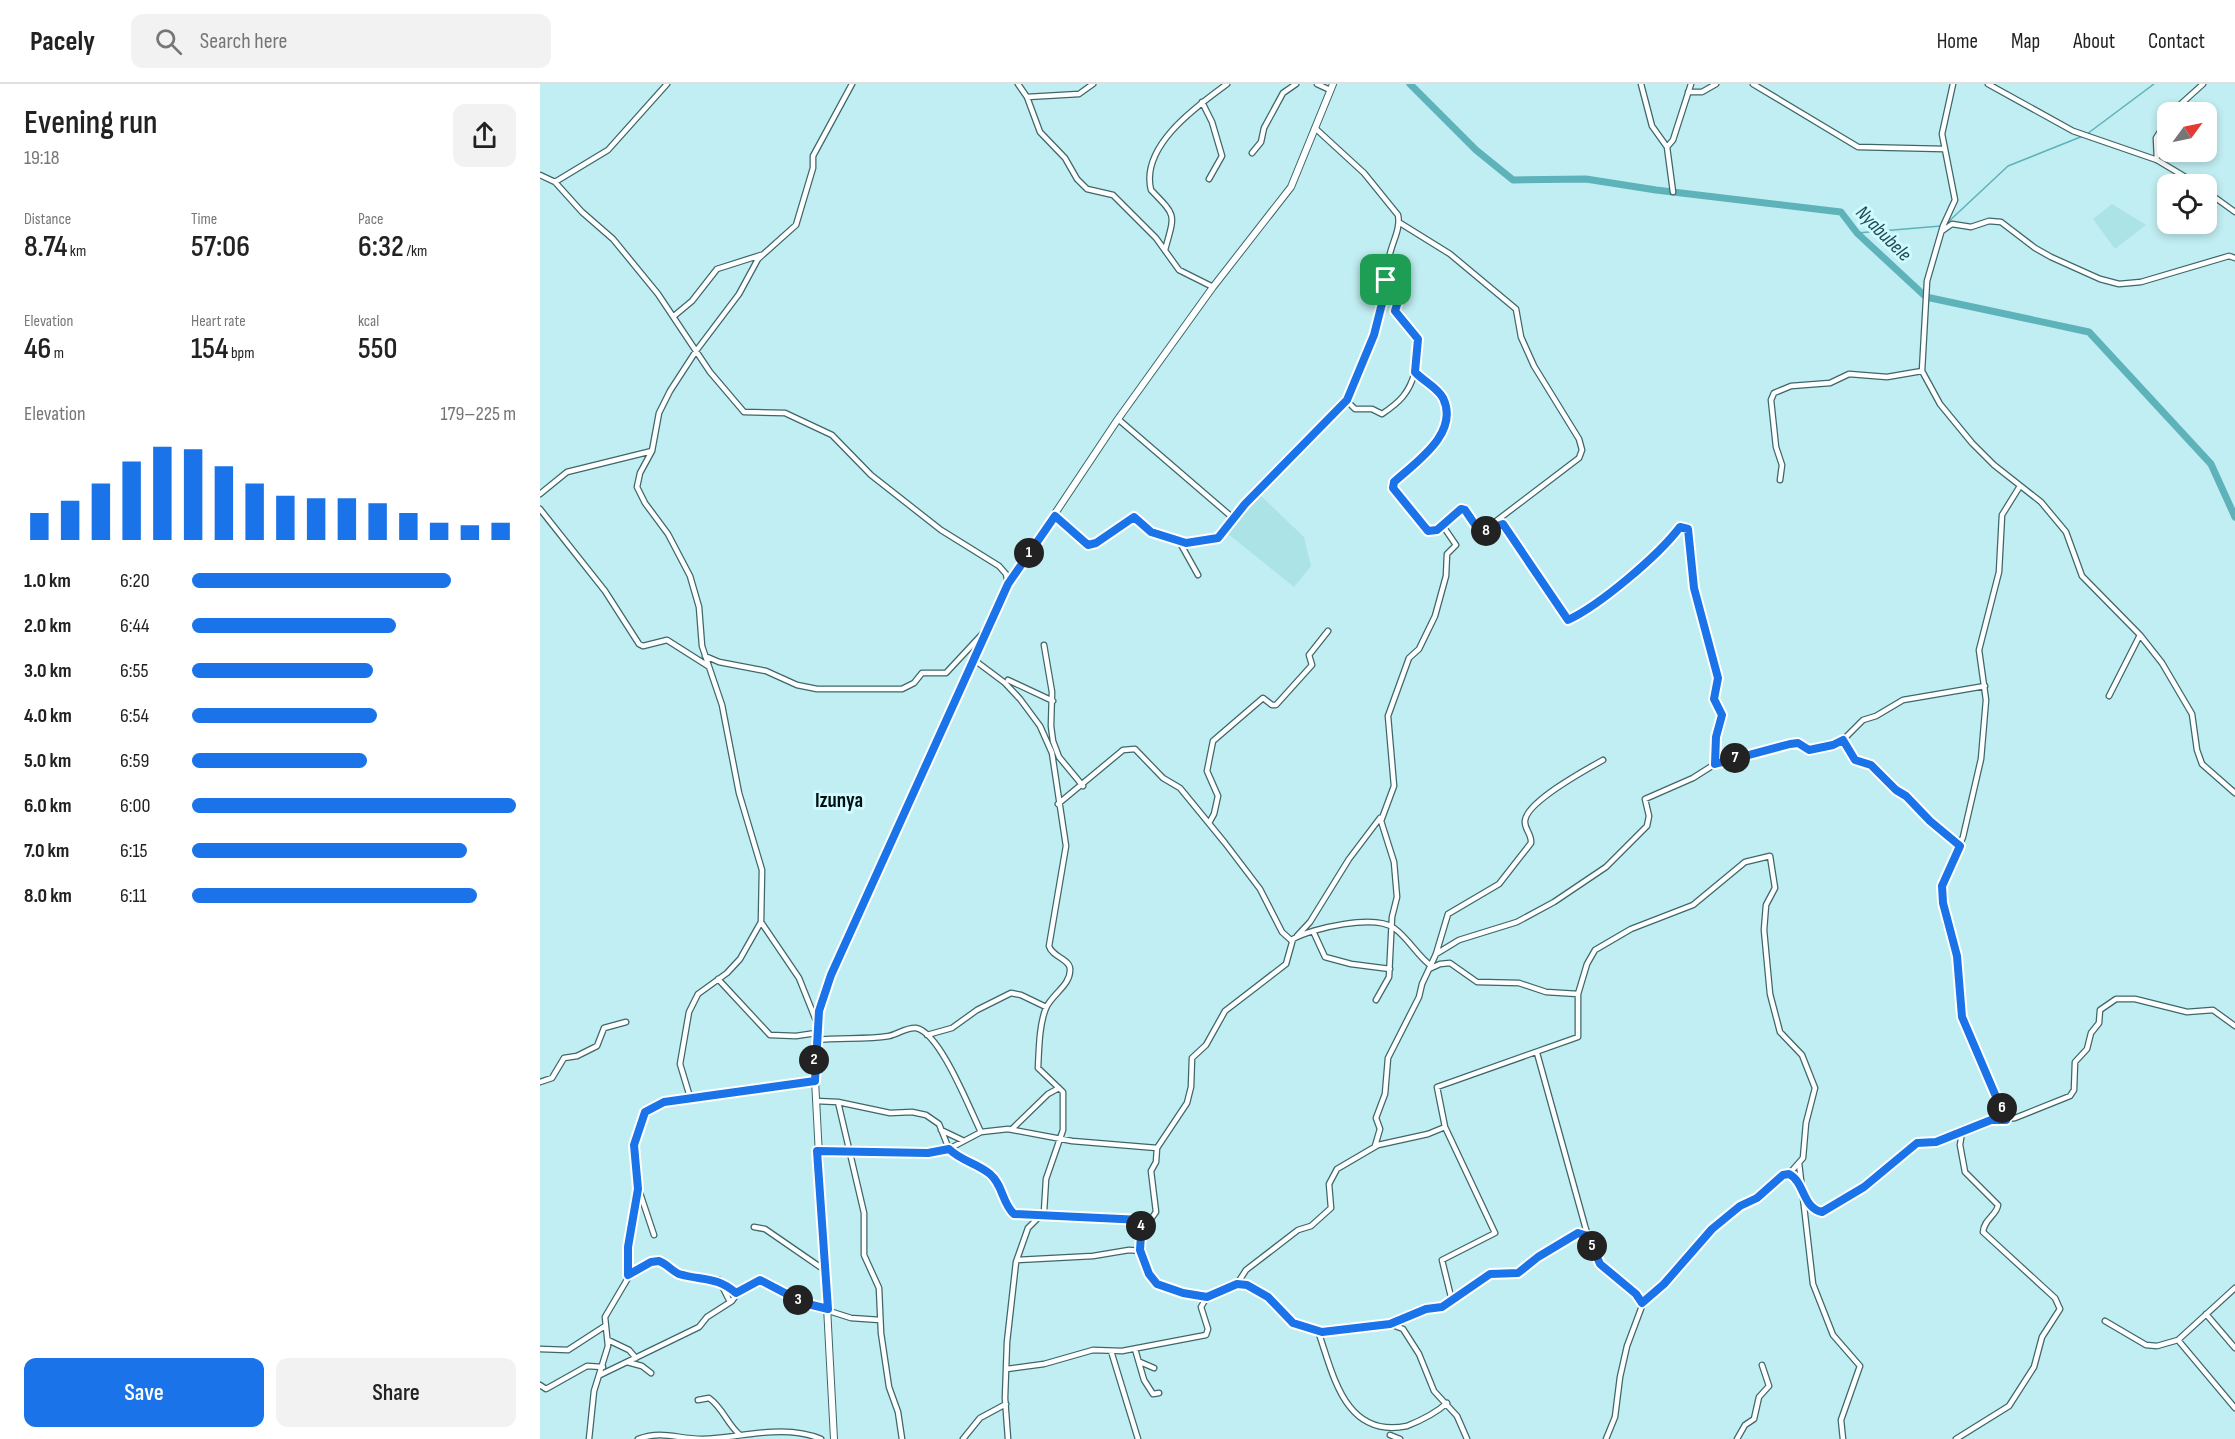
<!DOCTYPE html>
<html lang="en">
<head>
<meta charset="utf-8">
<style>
	:root { --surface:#fff; --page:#f2f2f2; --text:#222; --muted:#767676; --line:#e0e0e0; --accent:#1a73e8 }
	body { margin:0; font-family:"Sofia Sans Condensed",sans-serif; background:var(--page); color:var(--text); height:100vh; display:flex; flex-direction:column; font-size:22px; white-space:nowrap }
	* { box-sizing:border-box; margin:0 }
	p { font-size:20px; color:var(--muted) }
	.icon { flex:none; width:33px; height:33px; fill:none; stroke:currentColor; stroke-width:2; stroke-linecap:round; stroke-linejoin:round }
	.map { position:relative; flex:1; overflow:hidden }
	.panel { display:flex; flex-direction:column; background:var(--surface); width:540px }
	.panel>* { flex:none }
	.needle { width:39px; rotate:57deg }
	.controls { position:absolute; left:1617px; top:18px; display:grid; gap:12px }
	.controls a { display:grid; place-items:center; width:60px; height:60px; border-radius:12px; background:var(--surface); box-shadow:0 3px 9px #0003; font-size:30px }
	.pin { position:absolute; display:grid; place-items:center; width:51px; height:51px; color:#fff; margin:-26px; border-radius:12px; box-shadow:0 3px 9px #0006 }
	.km { position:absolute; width:30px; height:30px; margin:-15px; border-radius:50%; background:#222; color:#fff; font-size:16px; line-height:30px; text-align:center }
	.round { display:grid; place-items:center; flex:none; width:63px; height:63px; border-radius:12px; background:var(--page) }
	.overview { display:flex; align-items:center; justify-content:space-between; height:102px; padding:0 24px }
	h1 { font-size:33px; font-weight:600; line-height:45px }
	.metrics { display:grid; grid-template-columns:repeat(3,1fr); gap:9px; height:102px; padding:6px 24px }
	.metrics div { display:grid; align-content:center }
	.metrics b { font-size:30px; font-weight:600 }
	.metrics small { font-size:16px; font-weight:400 }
	.metrics p { font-size:16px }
	.chart { height:168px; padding:12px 24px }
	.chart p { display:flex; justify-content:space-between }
	.chart svg { width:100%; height:108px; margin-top:6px; stroke:var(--accent); stroke-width:6 }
	.button { display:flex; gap:12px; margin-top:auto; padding:12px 24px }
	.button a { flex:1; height:69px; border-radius:12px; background:var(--accent); color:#fff; font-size:24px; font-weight:600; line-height:69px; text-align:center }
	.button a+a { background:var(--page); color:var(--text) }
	ul { padding:0 24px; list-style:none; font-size:20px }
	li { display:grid; grid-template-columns:96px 72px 1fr; align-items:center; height:45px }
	li i { height:15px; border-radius:8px; background:var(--accent) }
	header { display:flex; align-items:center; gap:36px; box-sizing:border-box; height:84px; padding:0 30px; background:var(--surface); border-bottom:2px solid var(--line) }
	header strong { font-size:28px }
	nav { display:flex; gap:33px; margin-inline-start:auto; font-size:21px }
	.search { width:420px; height:54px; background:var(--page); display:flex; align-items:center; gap:15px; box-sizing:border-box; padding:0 21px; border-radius:12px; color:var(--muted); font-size:22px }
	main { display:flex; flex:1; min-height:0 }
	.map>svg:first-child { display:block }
	.built { fill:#ace3e7 }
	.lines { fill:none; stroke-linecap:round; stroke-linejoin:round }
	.stream { stroke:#5eb2b9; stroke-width:1.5 }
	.river { stroke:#5eb2b9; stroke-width:7 }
	.street-casing { stroke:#3d676a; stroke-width:7 }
	.secondary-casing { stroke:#3d676a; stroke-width:8 }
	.street { stroke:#fff; stroke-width:4.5 }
	.secondary { stroke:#fff; stroke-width:6 }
	.route-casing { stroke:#fff; stroke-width:12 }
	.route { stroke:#1a73e8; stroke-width:8 }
	.labels { text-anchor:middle; stroke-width:6; stroke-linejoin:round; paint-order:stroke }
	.water-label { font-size:20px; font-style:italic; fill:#244c4f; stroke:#cefbff }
	.quarter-label { font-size:21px; font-weight:bold; fill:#010f10; stroke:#cefbff }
</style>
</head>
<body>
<header>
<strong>Pacely</strong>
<div class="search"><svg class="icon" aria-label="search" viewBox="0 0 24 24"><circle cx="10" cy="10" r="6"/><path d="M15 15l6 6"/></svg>Search here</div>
<nav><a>Home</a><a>Map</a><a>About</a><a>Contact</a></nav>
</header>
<main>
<section class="panel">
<div class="overview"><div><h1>Evening run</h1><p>19:18</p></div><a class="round"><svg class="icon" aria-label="share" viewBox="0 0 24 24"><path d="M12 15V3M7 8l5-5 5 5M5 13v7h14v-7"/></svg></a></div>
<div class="metrics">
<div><p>Distance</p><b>8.74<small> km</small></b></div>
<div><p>Time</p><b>57:06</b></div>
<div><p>Pace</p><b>6:32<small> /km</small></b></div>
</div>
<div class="metrics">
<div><p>Elevation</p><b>46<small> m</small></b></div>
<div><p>Heart rate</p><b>154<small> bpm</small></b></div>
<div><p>kcal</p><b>550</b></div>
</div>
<div class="chart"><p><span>Elevation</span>179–225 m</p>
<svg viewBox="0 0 160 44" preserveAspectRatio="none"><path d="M5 44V33M15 44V28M25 44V21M35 44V12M45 44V6M55 44V7M65 44V14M75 44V21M85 44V26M95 44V27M105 44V27M115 44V29M125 44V33M135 44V37M145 44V38M155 44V37"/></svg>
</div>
<ul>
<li><b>1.0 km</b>6:20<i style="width:80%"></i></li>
<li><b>2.0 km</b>6:44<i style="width:63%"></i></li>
<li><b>3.0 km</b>6:55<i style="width:56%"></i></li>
<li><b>4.0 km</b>6:54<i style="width:57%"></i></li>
<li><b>5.0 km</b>6:59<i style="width:54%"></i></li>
<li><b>6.0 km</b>6:00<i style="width:100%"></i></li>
<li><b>7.0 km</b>6:15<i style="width:85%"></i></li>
<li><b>8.0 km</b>6:11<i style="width:88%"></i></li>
</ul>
<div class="button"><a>Save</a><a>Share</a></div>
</section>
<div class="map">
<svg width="1695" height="1355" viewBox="0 0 1695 1355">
	<rect width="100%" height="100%" fill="#c1eef2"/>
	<path class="built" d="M1572 120 1606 141 1575 165 1553 135Z
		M719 410 764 453 771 482 754 503 687 449Z"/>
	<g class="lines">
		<path class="stream" d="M1547 50 1614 0
			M1406 140 1468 82 1543 52
			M1317 149 1401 142"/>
		<path class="river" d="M870 0 936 66 973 96 1046 95 1116 106 1301 128 1317 149 1386 213 1549 248 1671 380 1695 433"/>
		<g class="street-casing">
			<path id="street" d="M478 0 487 13 500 48 525 74 537 95 547 105 573 111 616 154 639 186 673 203
				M777 0 790 6
				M1101 0 1112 42 1127 63 1133 108
				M1213 0 1318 63 1404 65
				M1413 0 1402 50 1415 116 1403 142 1387 197 1382 287 1400 320 1432 359 1454 381 1501 418 1526 448 1542 492 1600 551 1622 579 1652 630 1657 666 1662 680 1695 709
				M1448 0 1533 47 1617 76 1657 100
				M1148 8H1162L1176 0
				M487 13 539 10 553 0
				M662 18 672 38 682 72 669 95
				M1632 28 1663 0
				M775 44 824 89 858 131C862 150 844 168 850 187 851 193 859 196 863 201L855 227 878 255 875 288C883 297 897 303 903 314 920 349 876 378 854 398L853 404 888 447 897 446 923 425 940 448 963 440 1028 536C1060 520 1119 472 1140 443L1146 444 1149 448 1154 504 1178 594 1174 615 1182 631 1176 653 1175 680
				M1127 63 1133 56 1151 0
				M712 69 721 58 724 44 743 9 756 0
				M1617 76 1616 54 1628 35
				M0 91 15 98 42 128 73 155 118 210 170 288 204 328 245 329 292 351 331 391 401 446 459 482 466 490 468 500
				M15 98 68 66 127 0
				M1666 107 1695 128
				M860 139 910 170 976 225 981 253 994 282 1039 355 1042 366 1039 374 947 444
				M1402 147 1412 140 1431 143 1449 137 1461 138 1495 164 1511 173 1560 195 1579 200 1601 198 1689 172 1695 174
				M625 166C635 129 637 133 611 106 600 62 657 22 687 0
				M134 232 152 217 177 185 221 171
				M804 320 809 319 815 325H832L842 330C860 318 869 309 875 288
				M578 335 693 434
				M1240 396 1242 381 1236 363 1231 316 1234 309 1251 302 1290 299 1309 290 1347 293 1382 287
				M0 410 27 388 112 367
				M0 425 65 507 99 560 103 562 127 556 168 582
				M515 432 548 461 557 459 594 433 611 448 646 459 678 454 705 420 807 316 833 251 850 187
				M639 457 658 491
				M504 561 512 608 511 642 513 657 519 673 543 702
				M165 572 179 578 226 587 257 601 277 605H362L374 599 382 589H406L446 546
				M433 575 465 599 480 615 500 642 512 669 526 762 509 862C512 873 530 875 530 885 531 901 512 910 506 924 499 941 499 966 498 984L523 1008V1046L506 1095 504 1128 488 1144 476 1178 467 1258 465 1314 468 1355
				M468 596 513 617
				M1569 612 1600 551
				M1303 656 1315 677 1328 679 1340 692 1420 762
				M518 720 583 666 595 665 623 694 640 704 685 759 720 805 742 848 752 857
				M669 739 674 730 678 712 667 687 673 657 723 614 732 621H736L772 581 769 571 788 547
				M221 838 259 894 277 939
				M773 847 785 873 811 880 850 885
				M757 852 770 838 809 775 840 734
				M896 870 919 856 977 838 1014 818 1066 783 1107 742 1109 732 1105 715 1153 694 1175 680 1250 660 1258 659 1269 666 1301 658 1323 636 1336 632 1363 616 1445 602
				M889 885 900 880 910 879 937 898 979 899 1006 908 1038 910
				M178 895 230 951 256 952 276 949
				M836 916 849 893 852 833 857 813 854 778 841 737 854 702 848 632 869 574 879 565 895 532 906 492 907 470 916 461 903 442
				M387 951 412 944 437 926 471 909 481 911 506 923
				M276 956C300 953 325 956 349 952 358 950 367 943 376 944 400 948 430 1026 441 1048
				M997 969 1045 1142C1049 1155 1053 1173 1063 1183 1076 1195 1093 1203 1102 1219
				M0 998 12 994 24 974 37 972 57 962 64 944 86 938
				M150 1013 140 980 149 928 158 910 187 889 200 875 221 838 222 786 199 709 182 621 162 562 159 523 150 492 128 450 105 419 97 403 100 389 112 367 119 329 130 307 156 267 199 210 218 175 256 141 273 84V72L312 0
				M276 1017 298 1018 350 1029 372 1028 386 1031 399 1040 409 1065 416 1072 452 1092 467 1124 475 1130 535 1134 611 1135 616 1128 611 1087 616 1078 617 1064 647 1019 651 1003 652 974 666 961 685 927 746 880 753 855C773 844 834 830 854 844 868 854 877 871 890 881
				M298 1018 324 1129V1171L339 1204 341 1249 349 1303 358 1328 362 1355
				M1466 1036 1423 937 1417 876 1406 839 1403 802 1423 753 1441 675 1446 616 1439 566 1459 488 1462 431 1480 402
				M472 1045 508 1010 519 1004
				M401 1046 422 1056
				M835 1062 840 1045 836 1034 845 1010 848 974 879 913 882 900 896 870 908 830 959 800 991 759C992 750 984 745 985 737 986 718 1047 685 1063 676
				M277 1067 388 1069 405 1067 441 1048 468 1045 532 1057 617 1064
				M1259 1079 1273 1200 1293 1251 1320 1282 1301 1336 1303 1355
				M99 1106 114 1151
				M601 1135 600 1166 609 1190 617 1200 643 1209 667 1213 697 1200 707 1201 728 1213 753 1239 782 1248 850 1240 886 1225 902 1223 950 1190 978 1189 1034 1151 1048 1152
				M214 1143 225 1145 286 1187
				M477 1176 553 1172 589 1166 601 1167
				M88 1191 111 1178 119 1177 139 1190 180 1197 196 1209 220 1196 264 1219 311 1234 340 1236
				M179 1196 190 1218
				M697 1200 706 1186 758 1146 771 1142 791 1124 789 1100 797 1085 838 1061 888 1050 905 1043
				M912 1217 902 1176 955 1149 905 1043 897 1003 1038 953V910L1047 880 1055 866 1091 845 1153 821 1205 778 1230 772 1235 804 1226 821 1224 846 1230 910 1240 948 1262 971 1275 1004 1266 1039 1263 1074 1249 1090
				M1666 1230 1695 1264
				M1565 1237 1606 1261 1617 1262 1638 1256 1695 1324
				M850 1240 863 1245 879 1270 894 1307 917 1332 927 1355
				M778 1247C793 1289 804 1355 867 1342 882 1336 895 1330 907 1319
				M68 1256 89 1266 96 1274
				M1638 1256 1695 1204
				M0 1265 28 1266 65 1242
				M595 1265 604 1296 613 1310 619 1309
				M571 1267 598 1355
				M87 1278 102 1282 111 1289
				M600 1278 614 1284
				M467 1285 504 1280 553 1266 582 1267 666 1251 668 1245 661 1223 667 1213
				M60 1291 159 1243 167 1233 192 1217 197 1210
				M0 1301 6 1305 47 1282 63 1283
				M158 1316 169 1314C183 1324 187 1340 200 1351
				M850 1351 860 1355
				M49 1355 54 1307 68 1262 65 1233 88 1194V1163L98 1105 94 1061 105 1028 124 1018 150 1013 275 997
				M98 1355C123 1346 137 1355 162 1355 201 1354 244 1339 281 1355
				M423 1355 440 1334 466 1320
				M1066 1355 1075 1333 1080 1293 1087 1262 1105 1214 1123 1200 1172 1145 1197 1123 1219 1112 1243 1091 1249 1090C1264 1097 1264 1118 1278 1128L1287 1127 1311 1112 1377 1059 1396 1058 1422 1048
				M1197 1355 1205 1341 1214 1335 1219 1313 1229 1302 1222 1281
				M1416 1355 1469 1322 1494 1283 1502 1253 1520 1225 1515 1214 1443 1148C1444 1135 1457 1131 1458 1121L1425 1088 1420 1061 1422 1048 1451 1037 1475 1034 1530 1012 1534 1006 1535 978 1547 965 1551 949 1559 939 1560 926 1576 915H1595L1647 928 1673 926 1695 942"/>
		</g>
		<g class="secondary-casing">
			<path id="secondary" d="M294 1355 274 977 279 927 291 891 468 500 578 335 673 203 751 103 793 0"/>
		</g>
		<use href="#street" class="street"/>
		<use href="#secondary" class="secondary"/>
	</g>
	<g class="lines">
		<g class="route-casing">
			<path id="route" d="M850 188 863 201 855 227 878 255 875 288C883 297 897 303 903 314 920 349 876 378 854 398L853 404 888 447 897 446 921 425 925 426 940 448 963 440 1028 536C1060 521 1118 472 1140 443L1148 445 1154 504 1178 594 1174 615 1182 631 1176 653 1175 680 1250 660 1258 659 1269 666 1293 661 1303 656 1315 676 1331 681 1356 706 1366 712 1390 737 1420 762 1402 802 1403 819 1417 872 1422 933 1466 1036H1451L1396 1058 1377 1059 1324 1103 1282 1128C1262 1124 1265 1098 1249 1090L1243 1091 1217 1114 1200 1122 1172 1145 1124 1200 1102 1219 1096 1210 1060 1180 1048 1152 1038 1149 998 1173 978 1189 950 1190 902 1223 886 1225 850 1240 782 1248 753 1239 728 1213 707 1201 697 1200 667 1213 643 1209 617 1200 609 1190 600 1166 602 1136 474 1130C462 1119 463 1101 450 1090 437 1079 421 1077 409 1065L388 1069 277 1067 288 1225 264 1219 220 1196 196 1209C176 1192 163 1197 139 1190 132 1187 127 1180 119 1177L111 1178 88 1191V1163L98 1105 94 1061 105 1028 124 1018 275 997 279 927 291 891 468 500 515 432 548 461 556 459 594 433 611 448 646 459 678 454 705 420 807 316 834 251Z"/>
		</g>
		<use href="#route" class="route"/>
	</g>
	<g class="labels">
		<g class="water-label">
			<text transform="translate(1344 149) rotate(45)" y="7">Nyabubele</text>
		</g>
		<g class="quarter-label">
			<text x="299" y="723">Izunya</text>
		</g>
	</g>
</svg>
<div class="controls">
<a><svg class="needle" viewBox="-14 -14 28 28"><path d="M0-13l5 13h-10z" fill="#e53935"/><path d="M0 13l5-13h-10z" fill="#767676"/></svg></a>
<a><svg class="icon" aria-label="locate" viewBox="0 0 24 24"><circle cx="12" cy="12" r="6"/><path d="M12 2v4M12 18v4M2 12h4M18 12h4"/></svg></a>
</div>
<div class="pin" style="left:846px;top:196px;background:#1e9e55"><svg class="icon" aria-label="arrive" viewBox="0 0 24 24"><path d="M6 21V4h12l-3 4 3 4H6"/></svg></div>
<b class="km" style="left:489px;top:469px">1</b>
<b class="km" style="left:274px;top:976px">2</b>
<b class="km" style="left:258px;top:1216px">3</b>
<b class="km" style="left:601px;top:1142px">4</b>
<b class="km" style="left:1052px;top:1162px">5</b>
<b class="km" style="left:1462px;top:1024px">6</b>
<b class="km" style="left:1195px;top:674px">7</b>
<b class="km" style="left:946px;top:447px">8</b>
</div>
</main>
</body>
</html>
